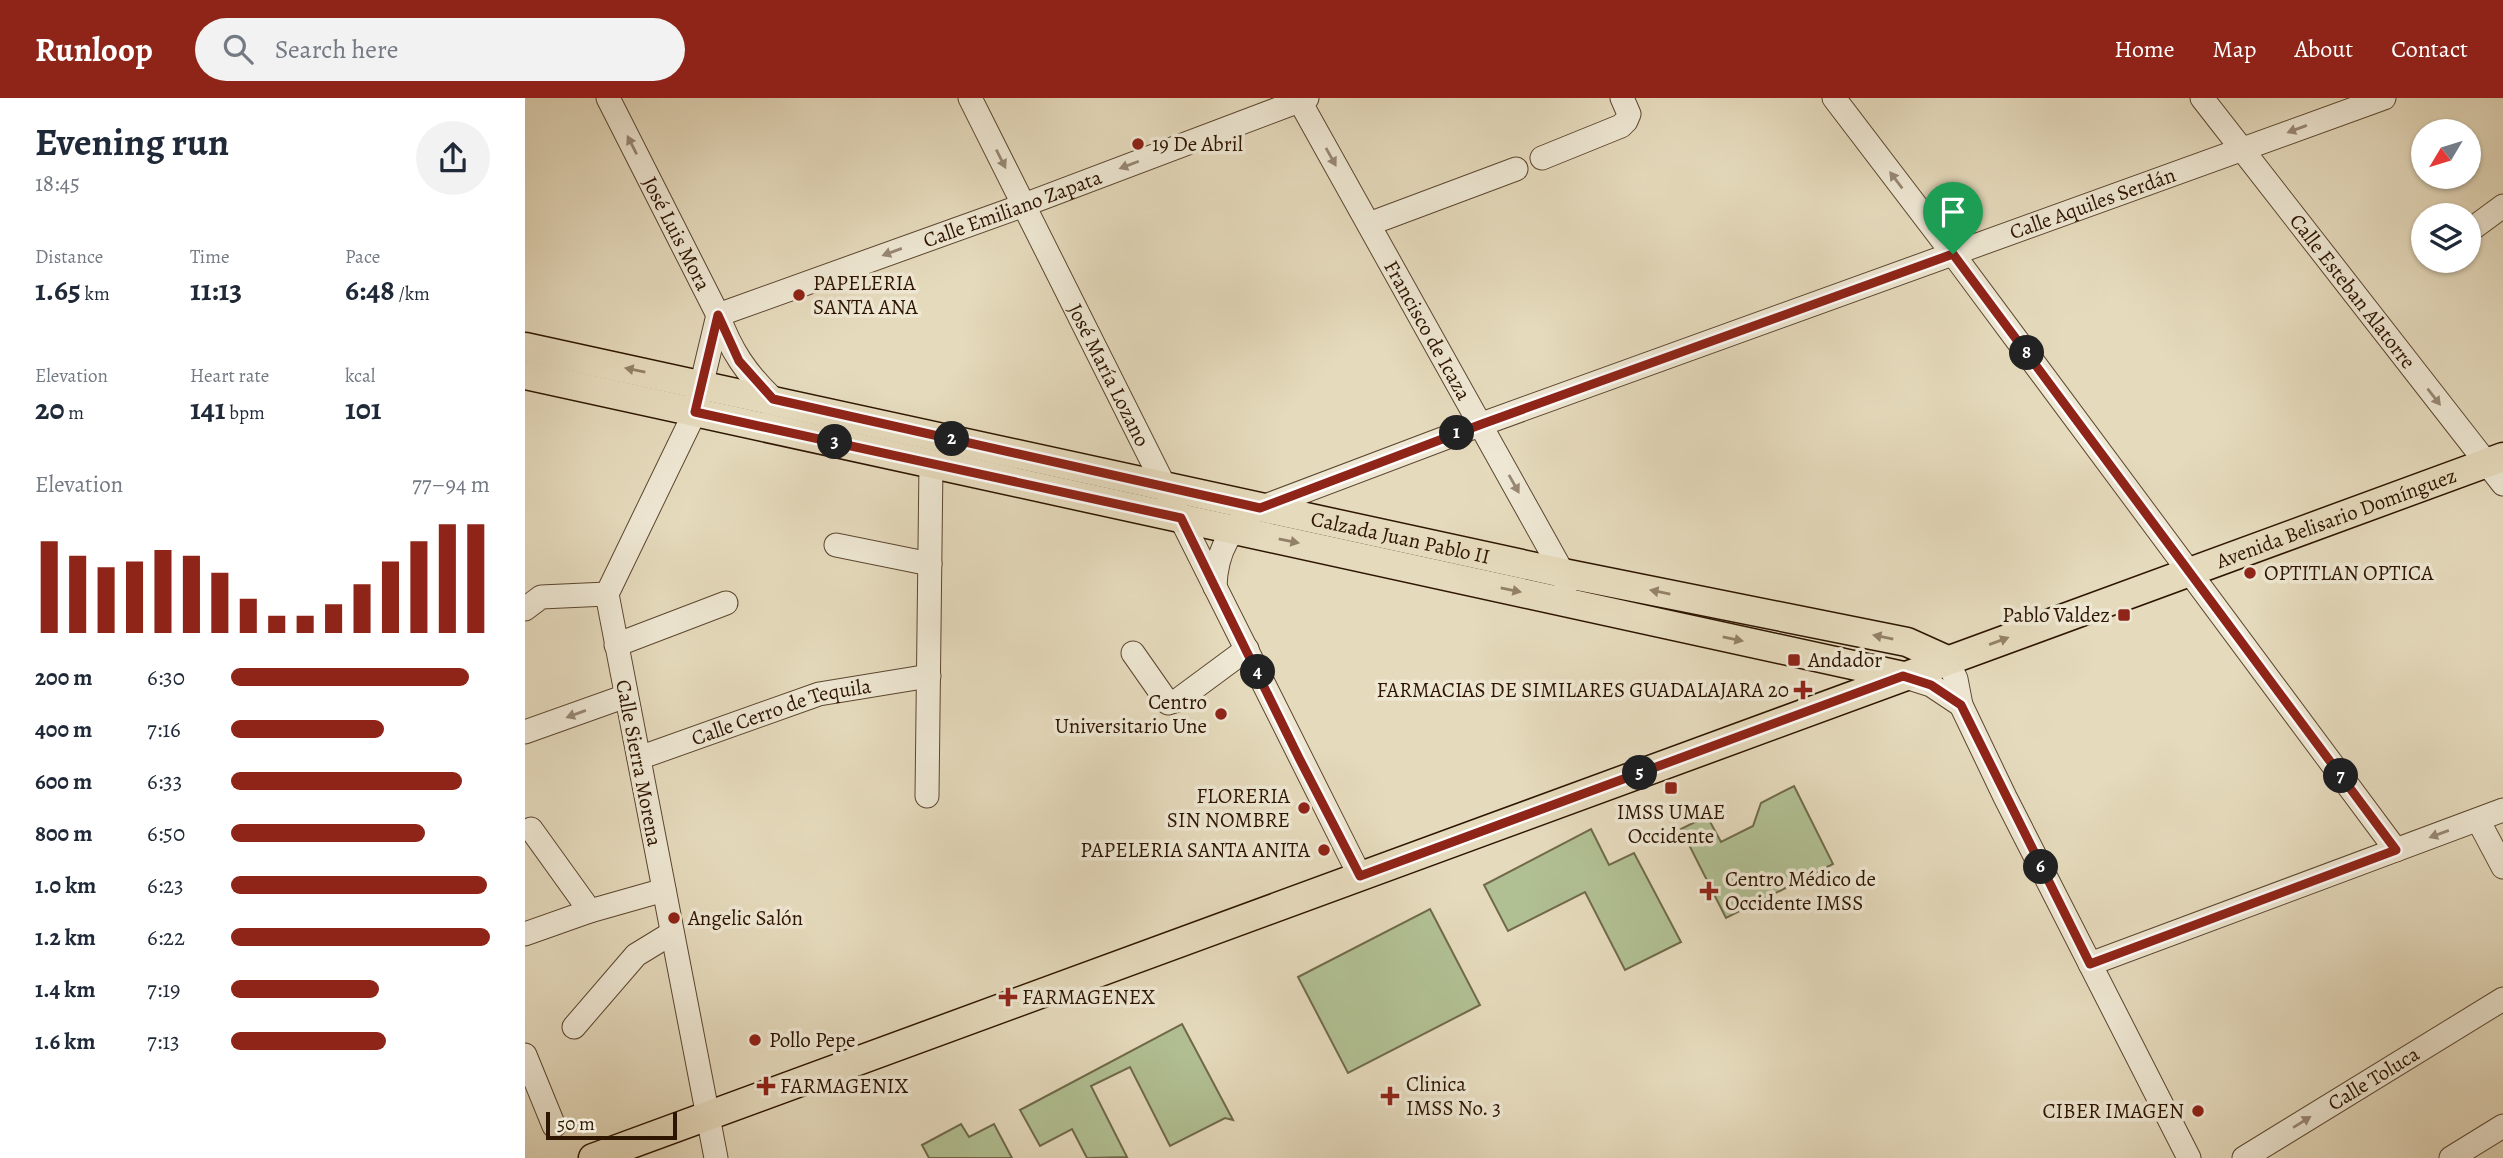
<!DOCTYPE html>
<html lang="en">
<head>
<meta charset="utf-8">
<style>
	:root { --surface:#fff; --page:#f2f2f3; --text:#1f2937; --muted:#747a83; --accent:#8f2418 }
	body { margin:0; font-family:Alegreya,serif; background:var(--page); color:var(--text); height:100vh; display:flex; flex-direction:column; font-size:26px; white-space:nowrap }
	* { box-sizing:border-box; margin:0 }
	p { font-size:23px; color:var(--muted) }
	.icon { flex:none; width:38px; height:38px; fill:none; stroke:currentColor; stroke-width:2; stroke-linecap:round; stroke-linejoin:round }
	.map { position:relative; flex:1; overflow:hidden }
	.sheet { display:flex; flex-direction:column; background:var(--surface); width:525px }
	.sheet>* { flex:none }
	.needle { width:46px; rotate:232deg }
	.fabs { position:absolute; left:1886px; top:21px; display:grid; gap:14px }
	.fabs a { display:grid; place-items:center; width:70px; height:70px; border-radius:50%; background:var(--surface); box-shadow:0 2px 5px #0004; font-size:35px }
	.scale { position:absolute; left:21px; bottom:18px; width:131px; box-sizing:border-box; padding-left:7px; border:4px solid #2e1500; border-top:0; font-size:19px; line-height:24px; white-space:nowrap; color:#2e1500; -webkit-text-stroke:5px #eee7d3; paint-order:stroke }
	.pin { position:absolute; display:grid; place-items:center; width:60px; height:60px; color:#fff; margin:-72px -30px; border-radius:50% 50% 50% 0; rotate:-45deg; box-shadow:0 0 7px #0007 }
	.pin .icon { rotate:45deg }
	.km { position:absolute; width:35px; height:35px; margin:-18px; border-radius:50%; background:#222; color:#fff; font-size:19px; line-height:35px; text-align:center }
	.round { display:grid; place-items:center; flex:none; width:74px; height:74px; border-radius:37px; background:var(--page) }
	.head { display:flex; align-items:center; justify-content:space-between; height:119px; padding:0 35px }
	h1 { font-size:38px; font-weight:600; line-height:52px }
	.figures { display:grid; grid-template-columns:repeat(3,1fr); gap:10px; height:119px; padding:7px 35px }
	.figures div { display:grid; align-content:center }
	.figures b { font-size:30px; font-weight:600 }
	.figures small { font-size:19px; font-weight:400 }
	.figures p { font-size:19px }
	.chart { height:196px; padding:14px 35px }
	.chart p { display:flex; justify-content:space-between }
	.chart svg { width:100%; height:126px; margin-top:7px; stroke:var(--accent); stroke-width:6 }
	ul { padding:0 35px; list-style:none; font-size:23px }
	li { display:grid; grid-template-columns:112px 84px 1fr; align-items:center; height:52px }
	li i { height:18px; border-radius:9px; background:var(--accent) }
	header { display:flex; align-items:center; gap:42px; box-sizing:border-box; height:98px; padding:0 35px; background:var(--accent); color:#fff }
	header strong { font-size:33px }
	nav { display:flex; gap:38px; margin-inline-start:auto; font-size:24px }
	.search { width:490px; height:63px; background:var(--page); display:flex; align-items:center; gap:18px; box-sizing:border-box; padding:0 24px; border-radius:38px; color:var(--muted); font-size:26px }
	main { display:flex; flex:1; min-height:0 }
	.map>svg:first-child { display:block }
	.green { fill:#b1c093; stroke:#706a4a; stroke-width:2 }
	.lines { fill:none; stroke-linecap:round; stroke-linejoin:round }
	.minor-casing { stroke:#5c462f; stroke-width:25 }
	.major-casing { stroke:#2e1500; stroke-width:31 }
	.minor { stroke:#eee7d3; stroke-width:23 }
	.major { stroke:#e5dabc; stroke-width:28 }
	.oneway { fill:#988874 }
	.oneway2 { fill:#938167 }
	.route-casing { stroke:#fff; stroke-width:14 }
	.route { stroke:#8f2418; stroke-width:9 }
	.poi-dot { fill:#8f2418; stroke:#eee7d3; stroke-width:2.5 }
	.labels { text-anchor:middle; stroke-width:7; stroke-linejoin:round; paint-order:stroke }
	.poi-label { font-size:21px; fill:#2e1500; stroke:#eee7d3; text-anchor:start }
	.street-label { font-size:21px; fill:#2e1500; stroke:#eee7d3 }
</style>
</head>
<body>
<header>
<strong>Runloop</strong>
<div class="search"><svg class="icon" aria-label="search" viewBox="0 0 24 24"><circle cx="10" cy="10" r="6"/><path d="M15 15l6 6"/></svg>Search here</div>
<nav><a>Home</a><a>Map</a><a>About</a><a>Contact</a></nav>
</header>
<main>
<section class="sheet">
<div class="head"><div><h1>Evening run</h1><p>18:45</p></div><a class="round"><svg class="icon" aria-label="share" viewBox="0 0 24 24"><path d="M12 15V3M7 8l5-5 5 5M5 13v7h14v-7"/></svg></a></div>
<div class="figures">
<div><p>Distance</p><b>1.65<small> km</small></b></div>
<div><p>Time</p><b>11:13</b></div>
<div><p>Pace</p><b>6:48<small> /km</small></b></div>
</div>
<div class="figures">
<div><p>Elevation</p><b>20<small> m</small></b></div>
<div><p>Heart rate</p><b>141<small> bpm</small></b></div>
<div><p>kcal</p><b>101</b></div>
</div>
<div class="chart"><p><span>Elevation</span>77–94 m</p>
<svg viewBox="0 0 160 44" preserveAspectRatio="none"><path d="M5 44V12M15 44V17M25 44V21M35 44V19M45 44V15M55 44V17M65 44V23M75 44V32M85 44V38M95 44V38M105 44V34M115 44V27M125 44V19M135 44V12M145 44V6M155 44V6"/></svg>
</div>
<ul>
<li><b>200 m</b>6:30<i style="width:92%"></i></li>
<li><b>400 m</b>7:16<i style="width:59%"></i></li>
<li><b>600 m</b>6:33<i style="width:89%"></i></li>
<li><b>800 m</b>6:50<i style="width:75%"></i></li>
<li><b>1.0 km</b>6:23<i style="width:99%"></i></li>
<li><b>1.2 km</b>6:22<i style="width:100%"></i></li>
<li><b>1.4 km</b>7:19<i style="width:57%"></i></li>
<li><b>1.6 km</b>7:13<i style="width:60%"></i></li>
</ul>
</section>
<div class="map">
<svg width="1978" height="1060" viewBox="0 0 1978 1060">
	<rect width="100%" height="100%" fill="#e5dabc"/>
	<filter id="stains"><feTurbulence type="fractalNoise" baseFrequency=".00286" numOctaves="4"/><feColorMatrix values="0 0 0 0 .2 0 0 0 0 .09 0 0 0 0 .02 0 0 0 .5 -.17"/></filter>
	<radialGradient id="worn" r=".72"><stop offset=".6" stop-color="#630" stop-opacity="0"/><stop offset="1" stop-color="#630" stop-opacity=".3"/></radialGradient>
	<path class="green" d="M1269 688 1308 766 1201 820 1156 731 1182 718 1196 744 1228 728 1236 705Z
		M1066 731 1084 767 1109 755 1156 844 1100 872 1060 794 983 833 959 787Z
		M905 811 955 907 823 975 773 879Z
		M657 926 708 1022 700 1020 645 1048 605 969 566 988 602 1059 562 1060 547 1031 515 1048 495 1012Z
		M436 1026 444 1039 469 1026 487 1060H404L397 1047Z"/>
	<g class="lines">
		<g class="minor-casing">
			<g id="minor">
				<path id="s1" d="M83 0 193 217C206 253 221 275 248 301"/>
				<path id="s2" d="M445 0 835 778"/>
				<path id="s3" d="M773 0 1038 475 1041 487"/>
				<path d="M1309 0 1428 156 1871 752"/>
				<path id="s4" d="M1677 0 1978 386"/>
				<path d="M1017 60 1096 28 1101 23 1104 16 1097 0"/>
				<path d="M844 126 991 71"/>
				<path d="M1944 133 1978 108"/>
				<path id="s5" d="M193 217 491 110 782 0"/>
				<path d="M311 447 405 466"/>
				<path id="s6" d="M690 489C691 453 705 428 735 410L957 326 1859 0"/>
				<path d="M0 511 16 499 82 496"/>
				<path d="M91 547 201 505"/>
				<path d="M608 555 643 605 653 602 722 551"/>
				<path d="M1422 562 1431 581 1436 607 1480 699 1664 1060"/>
				<path d="M1378 578 1406 587 1436 607"/>
				<path d="M0 634 101 598"/>
				<path id="s7" d="M114 660 294 596 404 578"/>
				<path d="M402 698 406 365"/>
				<path d="M1953 722 1978 769"/>
				<path d="M6 731 65 813"/>
				<path d="M0 836 65 813 139 792"/>
				<path d="M1565 866 1978 712"/>
				<path d="M49 929 111 857 147 835"/>
				<path d="M0 957 29 1028"/>
				<path d="M191 1060 82 496 170 314 193 217"/>
				<path id="s8" d="M1719 1060 1978 901"/>
				<path d="M1926 1060 1978 1028"/>
			</g>
		</g>
		<g class="major-casing">
			<g id="major">
				<path id="s9" d="M0 249 1038 475 1382 544 1422 562"/>
				<path d="M0 277 1378 578"/>
				<path id="s10" d="M68 1060 1978 359"/>
			</g>
		</g>
		<use href="#minor" class="minor"/>
		<use href="#major" class="major"/>
	</g>
	<defs><path id="oneway-solid" d="M-6-.8H1V-3.2L6.5 0L1 3.2V.8H-6Z" transform="scale(1.75)"/></defs>
	<g class="oneway">
		<use href="#oneway-solid" transform="translate(1772 31) rotate(160)"/>
		<use href="#oneway-solid" transform="translate(107 47) rotate(-117)"/>
		<use href="#oneway-solid" transform="translate(806 59) rotate(61)"/>
		<use href="#oneway-solid" transform="translate(476 61) rotate(63)"/>
		<use href="#oneway-solid" transform="translate(604 67) rotate(159)"/>
		<use href="#oneway-solid" transform="translate(1371 82) rotate(-127)"/>
		<use href="#oneway-solid" transform="translate(367 154) rotate(160)"/>
		<use href="#oneway-solid" transform="translate(1909 299) rotate(52)"/>
		<use href="#oneway-solid" transform="translate(989 386) rotate(61)"/>
		<use href="#oneway-solid" transform="translate(51 616) rotate(160)"/>
		<use href="#oneway-solid" transform="translate(1914 736) rotate(160)"/>
		<use href="#oneway-solid" transform="translate(1777 1024) rotate(-32)"/>
	</g>
	<g class="oneway2">
		<use href="#oneway-solid" transform="translate(110 272) rotate(-168)"/>
		<use href="#oneway-solid" transform="translate(764 443) rotate(12)"/>
		<use href="#oneway-solid" transform="translate(986 492) rotate(12)"/>
		<use href="#oneway-solid" transform="translate(1135 494) rotate(-169)"/>
		<use href="#oneway-solid" transform="translate(1358 539) rotate(-169)"/>
		<use href="#oneway-solid" transform="translate(1208 541) rotate(12)"/>
		<use href="#oneway-solid" transform="translate(1474 543) rotate(-20)"/>
	</g>
	<g class="lines">
		<g class="route-casing">
			<path id="route" d="M1428 156 1871 752 1565 866 1436 607 1406 587 1378 578 835 778 774 660 656 420 170 314 193 217 214 263 248 301 735 410 957 326Z"/>
		</g>
		<use href="#route" class="route"/>
	</g>
	<g class="poi-dot">
		<circle cx="613" cy="46" r="7"/>
		<circle cx="274" cy="197" r="7"/>
		<circle cx="1725" cy="475" r="7"/>
		<rect x="1592" y="510" width="14" height="14" rx="3.5"/>
		<rect x="1262" y="555" width="14" height="14" rx="3.5"/>
		<path d="M1274.5 581.5h7v7h7v7h-7v7h-7v-7h-7v-7h7z"/>
		<circle cx="696" cy="616" r="7"/>
		<rect x="1139" y="683" width="14" height="14" rx="3.5"/>
		<circle cx="779" cy="710" r="7"/>
		<circle cx="799" cy="752" r="7"/>
		<path d="M1180.5 782.5h7v7h7v7h-7v7h-7v-7h-7v-7h7z"/>
		<circle cx="149" cy="820" r="7"/>
		<path d="M479.5 888.5h7v7h7v7h-7v7h-7v-7h-7v-7h7z"/>
		<circle cx="230" cy="942" r="7"/>
		<path d="M237.5 977.5h7v7h7v7h-7v7h-7v-7h-7v-7h7z"/>
		<path d="M861.5 987.5h7v7h7v7h-7v7h-7v-7h-7v-7h7z"/>
		<circle cx="1673" cy="1013" r="7"/>
	</g>
	<g class="labels">
		<g class="poi-label">
			<text x="627" y="53">19 De Abril</text>
			<text x="288" y="192">PAPELERIA<tspan x="288" dy="24">SANTA ANA</tspan></text>
			<text x="1739" y="482">OPTITLAN OPTICA</text>
			<text x="1585" y="524" text-anchor="end">Pablo Valdez</text>
			<text x="1283" y="569">Andador</text>
			<text x="1264" y="599" text-anchor="end">FARMACIAS DE SIMILARES GUADALAJARA 20</text>
			<text x="682" y="611" text-anchor="end">Centro<tspan x="682" dy="24">Universitario Une</tspan></text>
			<text x="765" y="705" text-anchor="end">FLORERIA<tspan x="765" dy="24">SIN NOMBRE</tspan></text>
			<text x="1146" y="721" text-anchor="middle">IMSS UMAE<tspan x="1146" dy="24">Occidente</tspan></text>
			<text x="785" y="759" text-anchor="end">PAPELERIA SANTA ANITA</text>
			<text x="1200" y="788">Centro Médico de<tspan x="1200" dy="24">Occidente IMSS</tspan></text>
			<text x="163" y="827">Angelic Salón</text>
			<text x="497" y="906">FARMAGENEX</text>
			<text x="244" y="949">Pollo Pepe</text>
			<text x="881" y="993">Clinica<tspan x="881" dy="24">IMSS No. 3</tspan></text>
			<text x="255" y="995">FARMAGENIX</text>
			<text x="1659" y="1020" text-anchor="end">CIBER IMAGEN</text>
		</g>
		<g class="street-label">
			<text dy="7" stroke="none"><textPath href="#s6" startOffset="982">Calle Aquiles Serdán</textPath></text>
			<text dy="7" stroke="none"><textPath href="#s5" startOffset="313">Calle Emiliano Zapata</textPath></text>
			<text dy="7" stroke="none"><textPath href="#s1" startOffset="152">José Luis Mora</textPath></text>
			<text dy="7" stroke="none"><textPath href="#s4" startOffset="245">Calle Esteban Alatorre</textPath></text>
			<text dy="7" stroke="none"><textPath href="#s3" startOffset="266">Francisco de Icaza</textPath></text>
			<text dy="7" stroke="none"><textPath href="#s2" startOffset="310">José María Lozano</textPath></text>
			<text dy="7" stroke="none"><textPath href="#s10" startOffset="1857">Avenida Belisario Domínguez</textPath></text>
			<text dy="7" stroke="none"><textPath href="#s9" startOffset="896">Calzada Juan Pablo II</textPath></text>
			<text dy="7" stroke="none"><textPath href="#s7" startOffset="150">Calle Cerro de Tequila</textPath></text>
			<text transform="translate(114 665) rotate(79)" y="7">Calle Sierra Morena</text>
			<text dy="7" stroke="none"><textPath href="#s8" startOffset="152">Calle Toluca</textPath></text>
		</g>
	</g>
	<rect width="100%" height="100%" filter="url(#stains)"/>
	<rect width="100%" height="100%" fill="url(#worn)"/>
</svg>
<div class="fabs">
<a><svg class="needle" viewBox="-14 -14 28 28"><path d="M0-13l5 13h-10z" fill="#e53935"/><path d="M0 13l5-13h-10z" fill="#747a83"/></svg></a>
<a><svg class="icon" aria-label="layers" viewBox="0 0 24 24"><path d="M12 4l9 5-9 5-9-5zM3 14l9 5 9-5"/></svg></a>
</div>
<div class="scale">50 m</div>
<div class="pin" style="left:1428px;top:156px;background:#1e9e55"><svg class="icon" aria-label="arrive" viewBox="0 0 24 24"><path d="M6 21V4h12l-3 4 3 4H6"/></svg></div>
<b class="km" style="left:932px;top:335px">1</b>
<b class="km" style="left:427px;top:341px">2</b>
<b class="km" style="left:310px;top:344px">3</b>
<b class="km" style="left:733px;top:574px">4</b>
<b class="km" style="left:1115px;top:675px">5</b>
<b class="km" style="left:1516px;top:769px">6</b>
<b class="km" style="left:1816px;top:678px">7</b>
<b class="km" style="left:1502px;top:255px">8</b>
</div>
</main>
</body>
</html>
